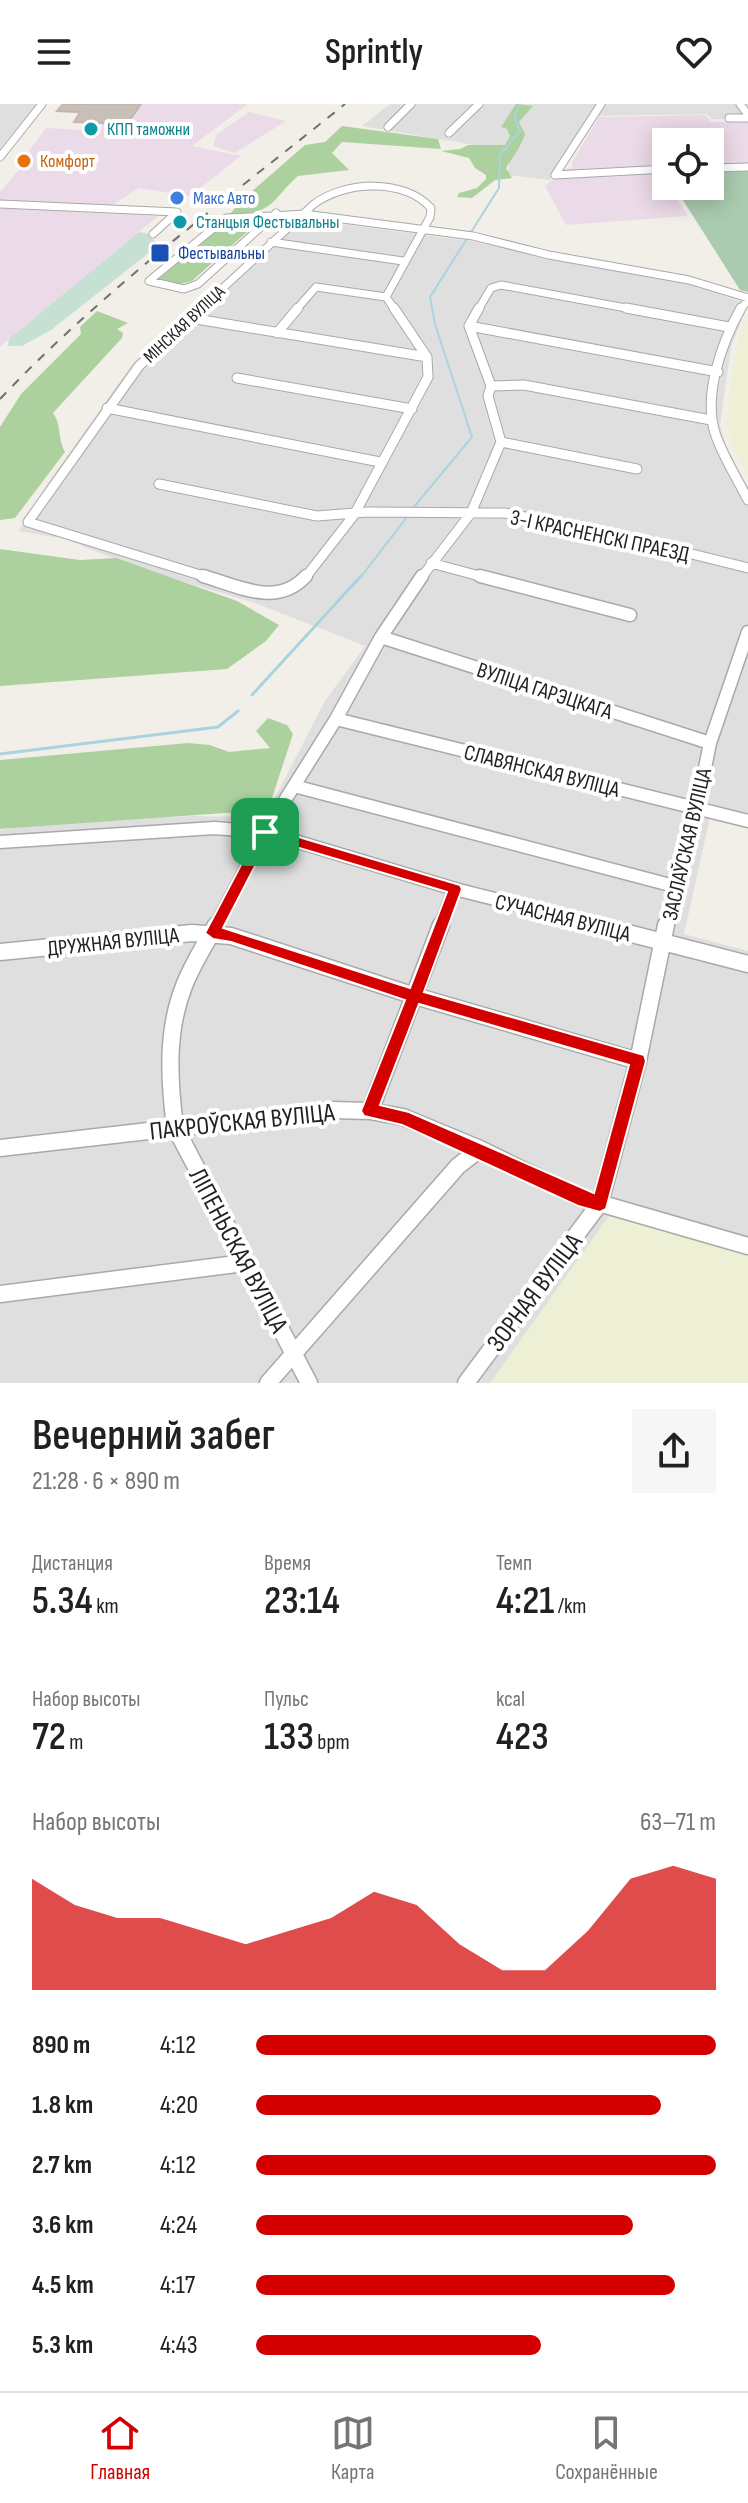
<!DOCTYPE html>
<html lang="ru">
<head>
<meta charset="utf-8">
<style>
	:root { --surface:#fff; --page:#f6f6f6; --text:#202124; --muted:#757577; --line:#e0e0e0; --accent:#d40000 }
	body { margin:0; font-family:"Sofia Sans Condensed",sans-serif; background:var(--page); color:var(--text); height:100vh; display:flex; flex-direction:column; font-size:30px; white-space:nowrap }
	* { box-sizing:border-box; margin:0 }
	p { font-size:26px; color:var(--muted) }
	.icon { flex:none; width:44px; height:44px; fill:none; stroke:currentColor; stroke-width:2; stroke-linecap:round; stroke-linejoin:round }
	.map { position:relative; height:1279px; overflow:hidden }
	.sheet { display:flex; flex-direction:column; background:var(--surface); flex:1 }
	.sheet>* { flex:none }
	.fabs { position:absolute; left:652px; top:24px; display:grid; gap:16px }
	.fabs a { display:grid; place-items:center; width:72px; height:72px; border-radius:0px; background:var(--surface); box-shadow:0 4px 20px #0003; font-size:40px }
	.pin { position:absolute; display:grid; place-items:center; width:68px; height:68px; color:#fff; margin:-34px; border-radius:16px; box-shadow:0 4px 12px #0006 }
	.round { display:grid; place-items:center; flex:none; width:84px; height:84px; border-radius:0px; background:var(--page) }
	.headline { display:flex; align-items:center; justify-content:space-between; height:136px; padding:0 32px }
	h1 { font-size:44px; font-weight:600; line-height:60px }
	.metrics { display:grid; grid-template-columns:repeat(3,1fr); gap:12px; height:136px; padding:8px 32px }
	.metrics div { display:grid; align-content:center }
	.metrics b { font-size:40px; font-weight:600 }
	.metrics small { font-size:22px; font-weight:400 }
	.metrics p { font-size:22px }
	.chart { height:224px; padding:16px 32px }
	.chart p { display:flex; justify-content:space-between }
	.chart svg { width:100%; height:144px; margin-top:8px; fill:var(--accent); opacity:.7 }
	ul { padding:0 32px; list-style:none; font-size:26px }
	li { display:grid; grid-template-columns:128px 96px 1fr; align-items:center; height:60px }
	li i { height:20px; border-radius:10px; background:var(--accent) }
	header { display:flex; justify-content:space-between; align-items:center; height:104px; padding:0 32px; background:var(--surface); font-size:36px; font-weight:600 }
	.menu { display:flex; justify-content:space-around; align-items:center; height:112px; border-top:2px solid var(--line); background:var(--surface); font-size:22px; color:var(--muted) }
	.menu a { display:grid; justify-items:center; gap:4px }
	.menu .selected { color:var(--accent) }
	.map>svg:first-child { display:block }
	.residential { fill:#e0dfdf }
	.industrial { fill:#ebdbe8 }
	.farmland { fill:#eef0d5 }
	.forest { fill:#add19e }
	.wetland { fill:#c6e0d4 }
	.cemetery { fill:#aacbaf }
	.lines { fill:none; stroke-linecap:round; stroke-linejoin:round }
	.stream-far1 { stroke:#aad3df; stroke-width:2 }
	.stream { stroke:#aad3df; stroke-width:3 }
	.building { fill:#c7bfb8; stroke:#c4b6ab; stroke-width:2 }
	.minor-far3-casing { stroke:#a9a9a9; stroke-width:9 }
	.minor-far2-casing { stroke:#a9a9a9; stroke-width:11 }
	.minor-far1-casing { stroke:#a9a9a9; stroke-width:15 }
	.minor-casing { stroke:#a9a9a9; stroke-width:19 }
	.minor-far3 { stroke:#fff; stroke-width:7 }
	.minor-far2 { stroke:#fff; stroke-width:9 }
	.minor-far1 { stroke:#fff; stroke-width:12 }
	.minor { stroke:#fff; stroke-width:16 }
	.rail { stroke:#707070; stroke-width:2; stroke-dasharray:9 9; stroke-linecap:butt }
	.route { fill:#d40000; stroke:#fff; stroke-width:2; fill-rule:evenodd }
	.culture-dot { fill:#0f9aa8; stroke:#fff; stroke-width:3 }
	.food-dot { fill:#e8710a; stroke:#fff; stroke-width:3 }
	.shop-dot { fill:#3f7fe0; stroke:#fff; stroke-width:3 }
	.transit-dot { fill:#1a4fb4; stroke:#fff; stroke-width:3 }
	.labels { text-anchor:middle; stroke-width:8; stroke-linejoin:round; paint-order:stroke }
	.far-culture-label { font-size:18px; fill:#0d838f; stroke:#fff; text-anchor:start }
	.far-food-label { font-size:18px; fill:#c56008; stroke:#fff; text-anchor:start }
	.far-shop-label { font-size:18px; fill:#366cbe; stroke:#fff; text-anchor:start }
	.far-transit-label { font-size:18px; fill:#164399; stroke:#fff; text-anchor:start }
	.far-street-label { font-size:18px; fill:#222; stroke:#fff }
	.street-label { font-size:22px; fill:#222; stroke:#fff }
	.near-street-label { font-size:26px; fill:#222; stroke:#fff }
</style>
</head>
<body>
<header><svg class="icon" aria-label="menu" viewBox="0 0 24 24"><path d="M4 6h16M4 12h16M4 18h16"/></svg>Sprintly<svg class="icon" aria-label="heart" viewBox="0 0 24 24"><path d="M12 20l-8-8c-3-5 5-10 8-4 3-6 11-1 8 4z"/></svg></header>
<div class="map">
<svg width="748" height="1279" viewBox="0 0 748 1279">
	<rect width="100%" height="100%" fill="#f2efe9"/>
	<path class="residential" d="M0 0H36L0 45Z
		M390 0H748V15H712L707 10 591 12 550 76 508 71 510 47 362 22Z
		M295 114 478 138 547 155 688 180 748 200 731 243 720 321 725 339 748 384V722L710 713 684 830 748 847V1150L500 1279H0V726L54 719 192 712 265 713 325 597 365 542 255 499 135 463 65 435 19 427 48 379 133 259Z"/>
	<path class="industrial" d="M63 0H248L192 42 241 52 190 92 139 84 111 102 0 97V88L32 51 29 47 46 24 100 27 103 19 74 18 80 8 58 6Z
		M249 8 286 17 235 49 213 42 217 30Z
		M706 11 710 18 748 17V61L710 62V38H666V63L657 64 688 112 566 121 545 82 565 65 574 64 571 62 575 53 599 13Z
		M0 104 104 109 158 112 0 243Z"/>
	<path class="farmland" d="M748 214V372L731 339 727 322 728 296 739 227Z
		M609 1112 748 1147V1279H490Z"/>
	<path class="forest" d="M516 0 533 2 519 18 525 30C520 44 515 50 506 64L512 74 495 76 472 94 457 93 459 89 477 84 486 75V71L475 64 469 54 441 47 460 45 468 41H505L510 32 507 25 501 23Z
		M342 22 438 35 441 45 342 38 332 49 349 66 298 72C270 97 275 110 230 110L243 95 305 41 325 38Z
		M246 118 256 120 192 177 180 180 155 176 217 126Z
		M97 207 128 219 117 225 123 229 122 234 53 309C62 321 57 334 65 348L15 414 0 416V323L21 290 81 230 80 223Z
		M0 445 80 456 116 454 237 497 279 521 266 537 227 565 0 582Z
		M268 614 287 621 293 630 268 706 0 725V656L188 639 210 641 229 648 270 644 256 627Z"/>
	<path class="wetland" d="M139 128 149 130V133L160 140 51 226 22 242H8L9 235Z"/>
	<path class="cemetery" d="M748 64V188L740 186 674 82H710V65Z"/>
	<g class="lines">
		<path class="stream-far1" d="M413 404 472 333 435 220 430 193 499 84 500 51 520 27 514 13 521 0
			M360 474 407 413"/>
		<path class="stream" d="M252 591 361 472
			M0 650 218 623 238 607"/>
	</g>
	<path class="building" d="M63 0H141L127 20 74 18 80 8 57 7Z"/>
	<g class="lines">
		<g class="minor-far3-casing">
			<path id="minor-far3" d="M740 0 748 11
				M729 14H748
				M388 23 411 0
				M449 29 479 0
				M0 53 42 0
				M710 64 748 63
				M555 71 666 65
				M555 71 601 0
				M0 100 177 108 153 130
				M273 112 198 180 184 185 149 177 226 114Z
				M273 112 276 109
				M273 112 304 110 473 132 549 151 689 176 748 194
				M271 138 403 157
				M199 206 314 100C345 77 403 74 431 104L430 113 386 193 395 206
				M296 206 316 183 386 193
				M478 206 491 184 501 181 637 206
				M740 206 748 196"/>
		</g>
		<g class="minor-far2-casing">
			<path id="minor-far2" d="M202 204 139 262 28 418 210 474
				M626 204 729 223
				M741 204C722 238 703 290 715 329 723 353 737 374 748 396
				M190 214 427 253
				M469 222 718 268
				M277 229 298 204
				M237 274 412 305
				M491 282 524 281 711 316
				M107 304 380 358
				M501 338 637 365
				M159 380 317 412 367 408 505 409 607 429 748 464
				M431 459 487 474
				M305 474 354 411 428 273 427 253 394 204
				M421 474 471 409 501 338 488 292 491 282 469 222 479 204"/>
		</g>
		<g class="minor-far1-casing">
			<path id="minor-far1" d="M203 472C238 482 277 504 306 472
				M480 472 630 511
				M381 533 710 639
				M336 615 748 717
				M294 682 674 782
				M0 738 214 724 265 728 455 785 605 823
				M215 823 265 728 336 615 381 533 422 472
				M440 823 455 785
				M665 823 697 704 710 639 748 528"/>
		</g>
		<g class="minor-casing">
			<path id="minor" d="M216 821C205 841 192 861 184 882 166 927 169 976 175 1023L309 1279
				M597 821 748 860
				M0 848 192 829 231 832 415 892 638 957
				M370 1007 441 821
				M0 1044 331 1006 370 1007 403 1013 480 1045 578 1093 748 1142
				M0 1190 244 1159
				M268 1279 458 1062 480 1045
				M466 1279 600 1099 638 957 666 821"/>
		</g>
		<use href="#minor-far3" class="minor-far3"/>
		<use href="#minor-far2" class="minor-far2"/>
		<use href="#minor-far1" class="minor-far1"/>
		<use href="#minor" class="minor"/>
		<path class="rail" d="M0 295C105 184 227 95 345 0"/>
	</g>
	<path class="route" d="M265 723 460 781 462 785 424 888 644 951 646 957 606 1105 600 1108 578 1102 402 1021 364 1012 361 1007 405 896 231 838 213 835 205 829 260 725ZM269 735 447 788 410 884 223 824ZM419 900 629 961 594 1089 409 1008 380 1001Z"/>
	<g class="culture-dot">
		<circle cx="91" cy="25" r="8"/>
		<circle cx="180" cy="118" r="8"/>
	</g>
	<circle class="food-dot" cx="24" cy="57" r="8"/>
	<circle class="shop-dot" cx="177" cy="94" r="8"/>
	<rect class="transit-dot" x="150" y="139" width="20" height="20" rx="4"/>
	<g class="labels">
		<g class="far-culture-label">
			<text x="107" y="31">КПП таможни</text>
			<text x="196" y="124">Станцыя Фестывальны</text>
		</g>
		<g class="far-food-label">
			<text x="40" y="63">Комфорт</text>
		</g>
		<g class="far-shop-label">
			<text x="193" y="100">Макс Авто</text>
		</g>
		<g class="far-transit-label">
			<text x="178" y="155">Фестывальны</text>
		</g>
		<g class="far-street-label">
			<text transform="translate(184 220) rotate(-43)" y="6">МІНСКАЯ ВУЛІЦА</text>
		</g>
		<g class="street-label">
			<text transform="translate(600 431) rotate(12)" y="8">3-І КРАСНЕНСКІ ПРАЕЗД</text>
			<text transform="translate(545 586) rotate(18)" y="8">ВУЛІЦА ГАРЭЦКАГА</text>
			<text transform="translate(542 666) rotate(14)" y="8">СЛАВЯНСКАЯ ВУЛІЦА</text>
			<text transform="translate(686 740) rotate(-77)" y="8">ЗАСЛАЎСКАЯ ВУЛІЦА</text>
			<text transform="translate(563 813) rotate(14)" y="8">СУЧАСНАЯ ВУЛІЦА</text>
			<text transform="translate(113 837) rotate(-6)" y="8">ДРУЖНАЯ ВУЛІЦА</text>
		</g>
		<g class="near-street-label">
			<text transform="translate(242 1017) rotate(-6)" y="9">ПАКРОЎСКАЯ ВУЛІЦА</text>
			<text transform="translate(239 1146) rotate(62)" y="9">ЛІПЕНЬСКАЯ ВУЛІЦА</text>
			<text transform="translate(534 1188) rotate(-53)" y="9">ЗОРНАЯ ВУЛІЦА</text>
		</g>
	</g>
</svg>
<div class="fabs">
<a><svg class="icon" aria-label="locate" viewBox="0 0 24 24"><circle cx="12" cy="12" r="6"/><path d="M12 2v4M12 18v4M2 12h4M18 12h4"/></svg></a>
</div>
<div class="pin" style="left:265px;top:728px;background:#1e9e55"><svg class="icon" aria-label="arrive" viewBox="0 0 24 24"><path d="M6 21V4h12l-3 4 3 4H6"/></svg></div>
</div>
<section class="sheet">
<div class="headline"><div><h1>Вечерний забег</h1><p>21:28 · 6 × 890 m</p></div><a class="round"><svg class="icon" aria-label="share" viewBox="0 0 24 24"><path d="M12 15V3M7 8l5-5 5 5M5 13v7h14v-7"/></svg></a></div>
<div class="metrics">
<div><p>Дистанция</p><b>5.34<small> km</small></b></div>
<div><p>Время</p><b>23:14</b></div>
<div><p>Темп</p><b>4:21<small> /km</small></b></div>
</div>
<div class="metrics">
<div><p>Набор высоты</p><b>72<small> m</small></b></div>
<div><p>Пульс</p><b>133<small> bpm</small></b></div>
<div><p>kcal</p><b>423</b></div>
</div>
<div class="chart"><p><span>Набор высоты</span>63–71 m</p>
<svg viewBox="0 0 160 44" preserveAspectRatio="none"><path d="M0 44V10L10 18L20 22L30 22L40 26L50 30L60 26L70 22L80 14L90 18L100 30L110 38L120 38L130 26L140 10L150 6L160 10V44z"/></svg>
</div>
<ul>
<li><b>890 m</b>4:12<i style="width:100%"></i></li>
<li><b>1.8 km</b>4:20<i style="width:88%"></i></li>
<li><b>2.7 km</b>4:12<i style="width:100%"></i></li>
<li><b>3.6 km</b>4:24<i style="width:82%"></i></li>
<li><b>4.5 km</b>4:17<i style="width:91%"></i></li>
<li><b>5.3 km</b>4:43<i style="width:62%"></i></li>
</ul>
</section>
<nav class="menu">
<a class="selected"><svg class="icon" aria-label="home" viewBox="0 0 24 24"><path d="M3 11l9-7 9 7M6 9v11h12V9"/></svg>Главная</a>
<a><svg class="icon" aria-label="map" viewBox="0 0 24 24"><path d="M3 6l6-2 6 2 6-2v14l-6 2-6-2-6 2zM9 4v14M15 6v14"/></svg>Карта</a>
<a><svg class="icon" aria-label="saved" viewBox="0 0 24 24"><path d="M7 4h10v16l-5-4-5 4z"/></svg>Сохранённые</a>
</nav>
</body>
</html>
